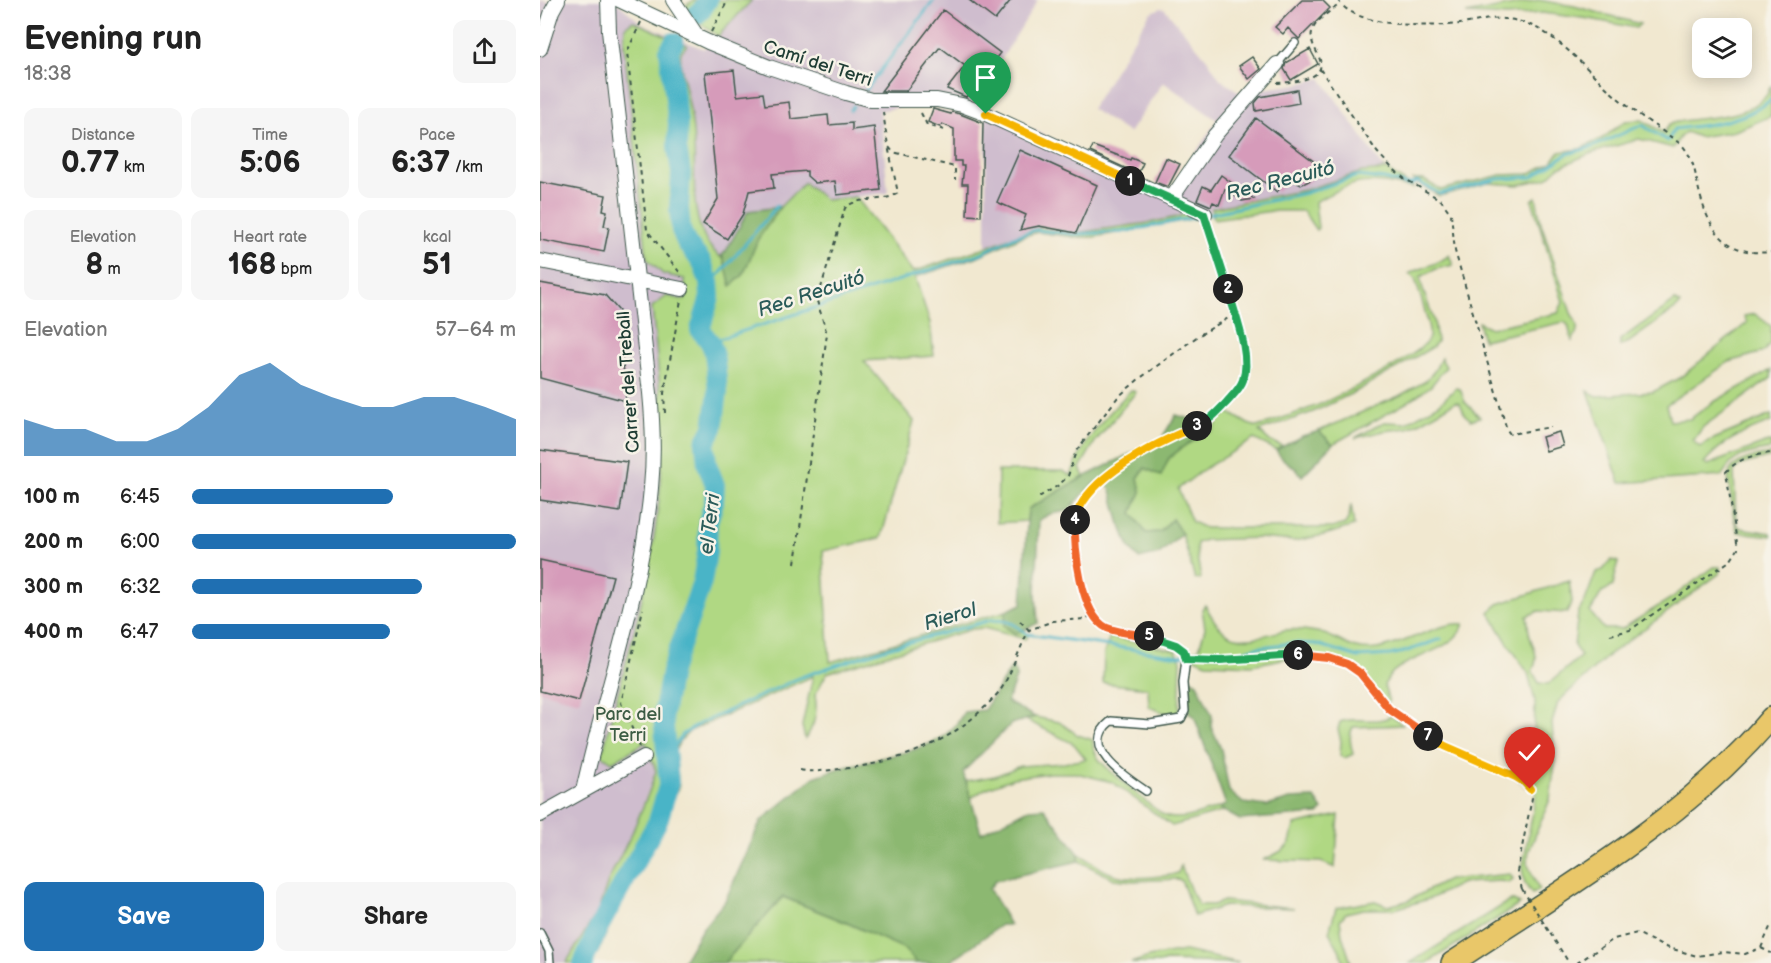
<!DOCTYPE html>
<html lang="en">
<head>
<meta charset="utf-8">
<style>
	:root { --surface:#fff; --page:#f6f6f6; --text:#222; --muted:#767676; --accent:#1f6fb2 }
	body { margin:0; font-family:"Balsamiq Sans",sans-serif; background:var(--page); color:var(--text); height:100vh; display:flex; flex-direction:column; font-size:22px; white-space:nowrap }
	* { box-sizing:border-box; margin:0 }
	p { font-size:20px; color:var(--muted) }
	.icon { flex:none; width:33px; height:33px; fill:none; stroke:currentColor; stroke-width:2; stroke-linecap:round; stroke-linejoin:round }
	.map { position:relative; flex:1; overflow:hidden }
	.drawer { display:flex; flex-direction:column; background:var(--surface); width:540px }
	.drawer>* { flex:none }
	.tools { position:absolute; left:1152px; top:18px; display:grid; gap:12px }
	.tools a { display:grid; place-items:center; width:60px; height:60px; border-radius:12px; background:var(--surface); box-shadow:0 3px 15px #0003; font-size:30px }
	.pin { position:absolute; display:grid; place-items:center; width:51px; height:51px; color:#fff; margin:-62px -26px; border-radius:50% 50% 50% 0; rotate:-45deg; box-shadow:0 0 6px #0007 }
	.pin .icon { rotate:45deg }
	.km { position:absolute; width:30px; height:30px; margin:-15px; border-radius:50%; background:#222; color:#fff; font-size:16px; line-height:30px; text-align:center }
	.round { display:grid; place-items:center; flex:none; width:63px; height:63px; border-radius:12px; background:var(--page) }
	.summary { display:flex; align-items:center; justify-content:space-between; height:102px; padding:0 24px }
	h1 { font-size:33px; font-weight:600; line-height:45px }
	.metrics { display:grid; grid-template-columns:repeat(3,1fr); gap:9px; height:102px; padding:6px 24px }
	.metrics div { display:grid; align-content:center; border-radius:12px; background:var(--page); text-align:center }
	.metrics b { font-size:30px; font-weight:600 }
	.metrics small { font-size:16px; font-weight:400 }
	.metrics p { font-size:16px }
	.chart { height:168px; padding:12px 24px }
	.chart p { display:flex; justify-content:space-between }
	.chart svg { width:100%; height:108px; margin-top:6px; fill:var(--accent); opacity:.7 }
	.primary-button { display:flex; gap:12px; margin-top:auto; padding:12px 24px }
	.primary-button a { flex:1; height:69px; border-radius:12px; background:var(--accent); color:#fff; font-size:24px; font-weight:600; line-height:69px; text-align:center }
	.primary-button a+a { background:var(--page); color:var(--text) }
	ul { padding:0 24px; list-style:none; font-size:20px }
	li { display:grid; grid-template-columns:96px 72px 1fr; align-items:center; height:45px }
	li i { height:15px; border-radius:8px; background:var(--accent) }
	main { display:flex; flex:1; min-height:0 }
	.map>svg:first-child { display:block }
	.industrial { fill:#cfbdce }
	.green { fill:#b0d883; stroke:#688a5c; stroke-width:1.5 }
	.forest { fill:#8cb871; stroke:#567a52; stroke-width:1.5 }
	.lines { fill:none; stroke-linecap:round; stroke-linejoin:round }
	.stream { stroke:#4ab4c7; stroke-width:3 }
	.river { stroke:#4ab4c7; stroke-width:20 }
	.building { fill:#d69bba }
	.service-casing { stroke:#3e574b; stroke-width:10 }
	.minor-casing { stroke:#3e574b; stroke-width:16 }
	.trunk-casing { stroke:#3e574b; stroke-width:24 }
	.path { stroke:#3e574b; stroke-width:2; stroke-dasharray:4.5 4.5; stroke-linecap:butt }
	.service { stroke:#fff; stroke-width:7 }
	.minor { stroke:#fff; stroke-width:14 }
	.trunk { stroke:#e9c769; stroke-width:21 }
	.path-bridge { stroke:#3e574b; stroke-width:2; stroke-dasharray:4.5 4.5; stroke-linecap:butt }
	.split-1-casing { stroke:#fff; stroke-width:12 }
	.split-2-casing { stroke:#fff; stroke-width:12 }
	.split-3-casing { stroke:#fff; stroke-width:12 }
	.split-4-casing { stroke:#fff; stroke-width:12 }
	.split-5-casing { stroke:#fff; stroke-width:12 }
	.split-6-casing { stroke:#fff; stroke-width:12 }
	.split-7-casing { stroke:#fff; stroke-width:12 }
	.split-8-casing { stroke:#fff; stroke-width:12 }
	.split-1 { stroke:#f5b400; stroke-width:8 }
	.split-2 { stroke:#22a559; stroke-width:8 }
	.split-3 { stroke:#22a559; stroke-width:8 }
	.split-4 { stroke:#f5b400; stroke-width:8 }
	.split-5 { stroke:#f0652b; stroke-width:8 }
	.split-6 { stroke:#22a559; stroke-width:8 }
	.split-7 { stroke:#f0652b; stroke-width:8 }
	.split-8 { stroke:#f5b400; stroke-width:8 }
	.labels { text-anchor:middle; stroke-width:5; stroke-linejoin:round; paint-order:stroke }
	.street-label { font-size:18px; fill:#1f3d34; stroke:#f7f3e8 }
	.park-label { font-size:18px; fill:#3c5c44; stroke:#f7f3e8 }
	.water-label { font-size:20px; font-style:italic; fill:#2a5b59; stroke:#f7f3e8 }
</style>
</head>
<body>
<main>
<section class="drawer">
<div class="summary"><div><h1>Evening run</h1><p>18:38</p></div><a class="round"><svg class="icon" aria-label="share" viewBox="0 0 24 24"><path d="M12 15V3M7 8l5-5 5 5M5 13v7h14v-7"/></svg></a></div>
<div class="metrics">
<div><p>Distance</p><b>0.77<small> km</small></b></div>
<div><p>Time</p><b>5:06</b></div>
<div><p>Pace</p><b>6:37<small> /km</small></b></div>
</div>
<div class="metrics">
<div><p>Elevation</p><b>8<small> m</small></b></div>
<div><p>Heart rate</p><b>168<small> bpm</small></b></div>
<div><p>kcal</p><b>51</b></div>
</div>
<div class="chart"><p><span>Elevation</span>57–64 m</p>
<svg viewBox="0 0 160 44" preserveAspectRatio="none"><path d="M0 44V29L10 33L20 33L30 38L40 38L50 33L60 24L70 11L80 6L90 15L100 20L110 24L120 24L130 20L140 20L150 24L160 29V44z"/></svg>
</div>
<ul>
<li><b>100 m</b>6:45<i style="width:62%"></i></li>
<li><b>200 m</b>6:00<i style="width:100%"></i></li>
<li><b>300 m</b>6:32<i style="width:71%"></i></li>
<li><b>400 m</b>6:47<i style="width:61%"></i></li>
</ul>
<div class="primary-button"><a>Save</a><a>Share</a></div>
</section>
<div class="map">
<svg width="1231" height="963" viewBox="0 0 1231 963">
	<rect width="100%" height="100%" fill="#f7f3e8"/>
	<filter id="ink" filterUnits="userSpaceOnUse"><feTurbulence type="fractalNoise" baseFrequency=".0167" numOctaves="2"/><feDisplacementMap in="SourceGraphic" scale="12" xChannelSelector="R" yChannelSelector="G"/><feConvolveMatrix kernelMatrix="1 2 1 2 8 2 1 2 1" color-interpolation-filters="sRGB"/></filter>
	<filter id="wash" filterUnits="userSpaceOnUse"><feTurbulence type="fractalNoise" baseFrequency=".008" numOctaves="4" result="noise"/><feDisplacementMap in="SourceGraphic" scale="24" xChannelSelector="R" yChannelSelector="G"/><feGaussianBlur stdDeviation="1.35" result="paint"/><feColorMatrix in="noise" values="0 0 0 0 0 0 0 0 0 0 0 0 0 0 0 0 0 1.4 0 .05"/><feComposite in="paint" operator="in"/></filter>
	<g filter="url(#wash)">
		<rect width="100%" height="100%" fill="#f1e8d0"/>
		<path class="industrial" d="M0 0 15 4 18 0H74L101 23 164 49 168 42 178 36 212 0H498L435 102 629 194 677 120 623 82 589 133 551 109 610 13 621 8 625 9 667 59 680 79 702 94 711 91 758 84 781 78 845 170 822 172 765 190 673 208 665 214 647 213 637 217 609 223 535 233 501 227 475 235 446 247V114L422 105 365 106 340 111 348 193 286 200 264 183 240 207 208 211 186 251 145 300 106 741 116 771 92 833 69 879 58 911 26 963H0Z"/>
		<path class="green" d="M154 0H212L178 36 156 21 145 6Z
			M998 0 1034 6 1100 24 1096 28 1050 19 1002 13 968 16 926 14Z
			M93 21 147 45 141 52 140 62C146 90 153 117 154 145 156 177 149 216 169 245 175 255 194 267 203 275L218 239 240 207 264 183 286 200 316 197 373 272 446 247 494 229 501 227 535 233 609 223 637 217 647 213 658 218 554 237H535L498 232 483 236 436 257 375 277 390 323 394 356 324 361 374 421 341 538 283 551 290 662 466 611 464 626 475 634 485 630 487 637 485 639 444 628 432 629 287 673 275 695C278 712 275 726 265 739L262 726 273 676 150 731 140 741 135 751 139 788 83 889 75 914 58 952 49 963H26L58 911 69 879 92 833 109 792 116 771 106 742 72 762 62 755C86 657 119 560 122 457 123 407 117 357 112 307L127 296 145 300V279L123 274 107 259 84 44 85 27Z
			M1231 85V116L1195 131 1159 137 1146 132 1140 137 1133 148 1099 139 1049 154 1019 167 1007 178 978 185 948 183 899 196 873 180H884L901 190 961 175 988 174 1012 162 1019 152 1040 149 1063 138 1085 121 1102 120 1124 133 1129 124C1160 115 1200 122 1225 97 1228 94 1229 89 1231 85Z
			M844 168 874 188C827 179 818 178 775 202L778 228 776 230 763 211H732L674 219 672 208 765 190 822 172 845 170Z
			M996 197 1001 223 1031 313C1038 324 1040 330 1032 341L1028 325 1024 322 943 340 938 322 951 328 1018 313 1023 302 992 200Z
			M909 255 913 265 896 269 880 277 883 290 894 321 897 341 893 347 815 392 773 412 719 431 731 442 743 446 736 450 714 439 667 467 638 489 652 522 665 528H792L805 524 809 517 811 504 814 526 784 535 754 541 719 538 665 540 657 543C654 556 661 566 660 579H655L642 534 632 519 620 532 605 533 592 513 601 492 598 478 605 468 621 475 629 458 647 444 672 431 680 418 688 412 708 424 717 427C736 420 755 414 773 407 792 400 887 353 889 337 891 325 879 292 875 279L869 274C881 267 899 265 909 255Z
			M1135 301 1140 304 1138 307 1089 342 1080 346V340Z
			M1215 314 1231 326V343L1223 352 1189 362 1126 405 1130 421 1150 419 1172 403 1231 370V378L1163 427 1153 441 1160 447 1169 441 1231 415V422C1203 433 1183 440 1164 463L1168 465 1225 443 1231 442V449C1209 453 1193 454 1182 476L1080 483 1048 391 1057 396 1113 392 1141 377 1207 323 1204 316Z
			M901 358 906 367 891 386 866 403 793 444 779 431 859 396 886 381 895 370Z
			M916 388 920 389 925 402 940 417 931 420 925 415 920 403 915 402 881 422 868 428 844 431 815 438 844 422 866 423 899 404Z
			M591 390 596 392 555 442 540 468 544 477 488 509 487 521 457 523 458 471H523L531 476C542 441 566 416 591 390Z
			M1231 454V457L1200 465 1194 471 1196 523 1200 528 1231 533V536L1198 532C1193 521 1193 509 1191 498 1190 491 1187 481 1189 474 1192 459 1219 456 1231 454Z
			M1071 560 1078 562 1073 586 1062 592 1050 612 1064 629H1082L1130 599 1174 567H1180V573L1070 654 1018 702 1012 723 1015 764 1010 799 989 851 987 863 999 890 992 894 985 884 982 869 996 795 993 773 995 701 988 673 967 642 949 612 958 604 1029 581 1032 601 1027 613 999 611 987 616C988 622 988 630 990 637 994 650 1000 657 992 671L999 683 1008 684 1041 656 1034 646 1038 613 1045 601 1056 572 1063 570Z
			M665 605C672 617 680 634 696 637 713 641 728 634 745 630 754 629 768 630 777 632 801 637 809 653 837 649 864 645 901 621 924 624 915 651 870 655 852 673 849 676 847 681 844 685L849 702 842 704 813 668 800 663 747 658 712 665 667 663 654 658 652 651 659 649 665 628 662 609Z
			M570 637 636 650 641 660 639 714 630 715 609 707 608 688 563 683 564 653Z
			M851 716 863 725 813 727C808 735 811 746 813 754L805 758 800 756 801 741 798 729 800 722C816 716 836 725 851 716Z
			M495 717 519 722 538 735 553 740C552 746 555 753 558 758 563 766 620 815 628 817 643 821 664 812 678 808L684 811 632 826 572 782 536 773H509L473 778 445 789 431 798 426 781 455 776 480 766 524 763 546 759 534 744 486 720Z
			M799 815 795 868 781 862 723 860C731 856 744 852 749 844 753 838 751 831 755 825Z
			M539 854C549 859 558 868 568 872 586 881 611 877 631 875L638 873 641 866 651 891 659 905H673L684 901 754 908 685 906 654 916 642 882 639 879 594 881 574 879 539 861Z
			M970 874 973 879 969 883 961 881 922 883 892 898 855 909H823L806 913 800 920 802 935 811 963H804L799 949 789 932 796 908 835 901 848 906 867 901 908 880Z
			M243 897 305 922 363 948 377 963H184Z
			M971 900 980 904 887 963H870Z
			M644 951H645L699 963 626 961 619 963H591L609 957Z"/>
		<path class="forest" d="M240 207 218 239 203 275 191 286 183 257 181 256 186 251 208 211Z
			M636 415 657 421 662 436 647 444 629 458 621 476 605 468 598 478 601 492 592 513 606 533 620 532 632 519 642 534 619 554 599 559 589 547 579 521 571 490 561 479 546 491 528 511 510 514 499 520 496 594 498 623 475 634 464 626 466 611 482 604 488 509 544 477 622 438Z
			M779 431 793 444 762 476C752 462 744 465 736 450L762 436Z
			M472 667 477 675 467 702 495 717 471 724 423 772 441 833 489 809 504 808 539 854V861L455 881 449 889 470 925H461L408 963H377L363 948 305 922 243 897 184 963H142L162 929 185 901 221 821 274 777 300 768 370 751 389 744 403 737 416 725 424 712 444 710Z
			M650 679 657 683 672 715 671 726 681 749 689 791 703 803 727 806 750 799 775 798 783 810 778 814 700 820 678 808 686 805 654 716 649 713 647 691Z"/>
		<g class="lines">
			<path class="stream" d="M326 90 394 0
				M310 110 313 106
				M669 214 765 193 817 176 844 179 868 185 878 182 900 194 958 179 992 177 1027 154 1052 147 1102 125 1128 141 1134 129C1168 125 1203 122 1231 100
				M169 282 180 274 237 206
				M170 342 442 253 474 237 495 230 535 234 582 232 657 217
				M128 758 142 735 159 724 261 677 344 649 451 620C467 619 475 624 487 634L639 656 654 653 692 655 714 648 753 643 776 644 818 657 850 655 864 652 901 639"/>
			<path class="river" d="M155 16 161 11 168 0
				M43 963 58 929 118 821 129 783 123 716 131 672 162 582 167 552 168 522 174 502 175 485 167 464 165 443 173 428 178 392 176 370 174 352 170 342 160 330 170 297 169 282 162 262 147 244 141 230 139 208 141 173 137 147 138 123 129 50 134 42"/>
		</g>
		<g id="blocks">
			<path class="building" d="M429 0H471L455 20Z
				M762 0H782L790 8 759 39 748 28 743 34 735 27Z
				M403 10 460 53 426 97 407 89 425 66 400 47 366 91H341Z
				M770 49 778 64 751 80 744 69 746 63Z
				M712 57 721 69 709 79 699 66Z
				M194 70 197 96 223 93 225 105 249 102 251 119 288 115 289 125 312 123V130L334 127 341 190 297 195 295 181 275 183 267 176V171L232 174 234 188 209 191 203 214 187 239 163 224 178 199 165 73Z
				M757 90 759 103 716 111 715 103 720 97Z
				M393 109 411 114 412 112 420 114 443 123 441 216 427 215 428 184H422L424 166H421V161H414V129L402 124 400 127 388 122Z
				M716 118 780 166 769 181 761 185 748 177 737 192 689 155Z
				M553 146 590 160 591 158 603 163 598 174 550 152Z
				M480 150 557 185 536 233 499 226 480 230 486 215 457 202Z
				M626 158 640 164 628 187 615 182Z
				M681 175 714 199 702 201 685 189 679 205 673 202 671 206 657 200 663 186 671 190Z
				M0 182 66 195 63 210 67 211 64 226 69 227 64 252 0 240Z
				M0 283 65 295 79 311 86 401 0 378Z
				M1019 432 1023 446 1006 451 1002 437Z
				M0 450 87 462 80 512 0 500Z
				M0 560 73 576 39 701 0 691Z"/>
		</g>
	</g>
	<g filter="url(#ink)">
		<use href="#blocks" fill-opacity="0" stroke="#3e574b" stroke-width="1.5"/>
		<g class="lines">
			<g class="service-casing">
				<path id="service" d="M737 64 755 43
					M606 791C585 777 538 747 571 721L610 724 641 719 645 711 643 683 646 659
					M0 933 9 951 10 963"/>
			</g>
			<g class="minor-casing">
				<path id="minor" d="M79 0 168 42 229 67 306 93 331 100H397L422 105 446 114 665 214
					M133 0 157 36
					M0 49 12 11 18 0
					M631 199 675 135 737 64
					M0 261 142 289
					M43 791C65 691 102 591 111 488 114 457 113 424 110 393L69 31 68 0
					M0 815 104 757"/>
			</g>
			<g class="trunk-casing">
				<path id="trunk" d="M912 963C1023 889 1144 821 1231 718"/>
			</g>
			<path class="path" d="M798 0C814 28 891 27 920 24 935 23 949 17 965 19 1012 22 1046 71 1079 99 1099 116 1122 130 1142 145 1156 161 1155 178 1161 198 1171 235 1191 256 1231 252
				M101 22 87 52 107 230 140 273 141 277
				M171 32 188 0
				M780 69 837 152 851 167 865 179 901 200 911 214 915 251 967 430 970 434 1011 427
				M737 83C750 82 786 81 780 60 777 50 768 41 773 29 778 18 791 11 800 4
				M343 112 348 146 353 152 415 167V180
				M381 113 387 125 404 130
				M125 413 124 393 141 300
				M499 497 519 485 528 476 536 451 578 397 599 379 658 336 695 314
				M255 563 287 334 277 301 305 208C319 195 342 204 358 193L348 146
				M480 621 489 630
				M1070 635 1090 630 1191 560 1198 549 1186 472C1199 458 1213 455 1231 453
				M643 650C619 633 576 638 558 621 544 608 543 584 539 566 535 551 531 531 536 516 540 500 551 491 563 480 587 461 615 447 642 433 650 429 659 426 667 422 679 414 697 395 703 381 706 372 705 362 705 354L681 264 668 226
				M654 659C682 660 709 658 736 656 754 656 773 654 791 658 824 667 829 691 852 711 892 746 940 756 984 782L992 798 977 872 982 889
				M100 747 81 703 103 609
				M260 770C274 773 287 770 301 769 364 762 417 741 459 692 468 681 481 645 489 630L513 621 545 619 552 615
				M1010 933 1029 963
				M1221 948 1231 953
				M1037 963 1074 939 1097 933 1122 946 1157 956 1183 952 1205 954 1221 948 1231 925"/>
			<use href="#service" class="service"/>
			<use href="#minor" class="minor"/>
			<use href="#trunk" class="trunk"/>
			<path class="path-bridge" d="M982 889 1010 933"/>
		</g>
	</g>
	<g class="lines" filter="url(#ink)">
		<g class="split-1-casing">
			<path id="split-1" d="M446 114 590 181"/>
		</g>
		<g class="split-2-casing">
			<path id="split-2" d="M590 181 664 214 688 289"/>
		</g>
		<g class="split-3-casing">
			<path id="split-3" d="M657 426C670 421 677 412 686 403 692 396 700 389 703 380 712 356 694 313 688 289"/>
		</g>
		<g class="split-4-casing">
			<path id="split-4" d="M535 520C545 477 619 442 657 426"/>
		</g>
		<g class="split-5-casing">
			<path id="split-5" d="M535 520C534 547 540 615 567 628 580 633 596 634 609 636"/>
		</g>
		<g class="split-6-casing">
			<path id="split-6" d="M609 636 636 645 644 651 646 659 680 660 758 655"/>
		</g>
		<g class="split-7-casing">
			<path id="split-7" d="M758 655 789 658 807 664 820 673 849 709 888 736"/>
		</g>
		<g class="split-8-casing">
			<path id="split-8" d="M888 736 905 746 976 777 984 782 990 789"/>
		</g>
		<use href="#split-1" class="split-1"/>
		<use href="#split-2" class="split-2"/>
		<use href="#split-3" class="split-3"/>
		<use href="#split-4" class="split-4"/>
		<use href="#split-5" class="split-5"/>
		<use href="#split-6" class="split-6"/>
		<use href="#split-7" class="split-7"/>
		<use href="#split-8" class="split-8"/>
	</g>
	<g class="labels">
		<g class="street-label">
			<text transform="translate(278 63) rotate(18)" y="6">Camí del Terri</text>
			<text transform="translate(88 382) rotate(-94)" y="6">Carrer del Treball</text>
		</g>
		<g class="park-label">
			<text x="88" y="720">Parc del<tspan x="88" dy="21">Terri</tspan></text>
		</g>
		<g class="water-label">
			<text transform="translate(740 180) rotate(-14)" y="7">Rec Recuitó</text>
			<text transform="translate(271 293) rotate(-18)" y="7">Rec Recuitó</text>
			<text transform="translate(169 524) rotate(-83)" y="7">el Terri</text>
			<text transform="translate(410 616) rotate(-17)" y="7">Rierol</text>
		</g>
	</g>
</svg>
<div class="tools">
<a><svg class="icon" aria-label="layers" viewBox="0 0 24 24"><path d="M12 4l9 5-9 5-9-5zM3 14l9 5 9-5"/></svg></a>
</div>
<div class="pin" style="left:446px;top:114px;background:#1e9e55"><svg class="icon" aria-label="arrive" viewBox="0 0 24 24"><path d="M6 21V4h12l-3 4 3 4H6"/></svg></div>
<div class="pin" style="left:990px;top:789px;background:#d93025"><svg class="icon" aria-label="check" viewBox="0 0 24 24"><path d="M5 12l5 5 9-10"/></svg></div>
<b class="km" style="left:590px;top:181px">1</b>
<b class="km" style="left:688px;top:289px">2</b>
<b class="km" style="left:657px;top:426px">3</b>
<b class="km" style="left:535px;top:520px">4</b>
<b class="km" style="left:609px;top:636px">5</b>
<b class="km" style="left:758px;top:655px">6</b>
<b class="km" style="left:888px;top:736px">7</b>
</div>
</main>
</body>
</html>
